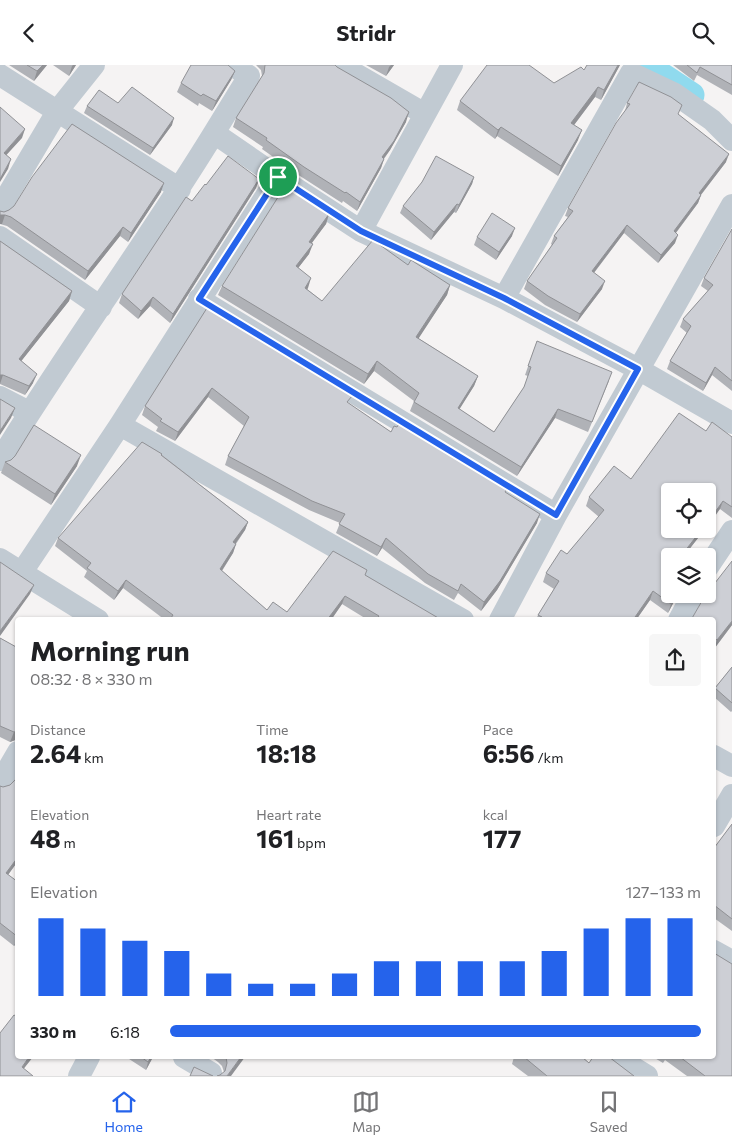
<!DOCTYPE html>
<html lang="en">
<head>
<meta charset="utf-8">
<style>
	:root { --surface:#fff; --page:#f6f6f6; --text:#202124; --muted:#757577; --line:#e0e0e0; --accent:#2563eb }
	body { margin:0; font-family:Commissioner,sans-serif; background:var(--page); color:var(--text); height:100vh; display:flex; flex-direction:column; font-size:19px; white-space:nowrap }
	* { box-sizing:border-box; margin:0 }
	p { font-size:16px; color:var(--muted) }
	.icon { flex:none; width:28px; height:28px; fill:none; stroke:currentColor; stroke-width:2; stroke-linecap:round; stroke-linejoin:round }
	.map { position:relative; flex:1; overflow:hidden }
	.panel { position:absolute; left:15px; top:552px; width:701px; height:442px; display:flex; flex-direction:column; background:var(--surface); border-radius:5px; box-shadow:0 1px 4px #0004 }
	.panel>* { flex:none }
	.controls { position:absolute; left:661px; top:418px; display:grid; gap:10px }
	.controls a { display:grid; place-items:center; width:55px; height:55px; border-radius:5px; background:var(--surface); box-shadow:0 1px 4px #0004; font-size:25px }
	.pin { position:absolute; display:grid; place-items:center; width:42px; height:42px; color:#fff; margin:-21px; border:2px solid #fff; border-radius:50%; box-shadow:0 1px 5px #0007 }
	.round { display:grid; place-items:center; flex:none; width:52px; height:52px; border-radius:5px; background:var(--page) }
	.headline { display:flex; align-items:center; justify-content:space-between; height:85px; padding:0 15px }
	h1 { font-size:28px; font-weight:700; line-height:38px }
	.figures { display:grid; grid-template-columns:repeat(3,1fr); gap:8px; height:85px; padding:5px 15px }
	.figures div { display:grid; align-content:center }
	.figures b { font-size:25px; font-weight:700 }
	.figures small { font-size:14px; font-weight:400 }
	.figures p { font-size:14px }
	.chart { height:140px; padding:10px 15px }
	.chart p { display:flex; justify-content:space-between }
	.chart svg { width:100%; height:90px; margin-top:5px; stroke:var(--accent); stroke-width:6 }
	ul { padding:0 15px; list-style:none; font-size:16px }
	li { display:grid; grid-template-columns:80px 60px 1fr; align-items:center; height:38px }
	li i { height:12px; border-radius:6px; background:var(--accent) }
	header { display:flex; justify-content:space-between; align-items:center; height:65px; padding:0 15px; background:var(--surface); font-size:22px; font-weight:700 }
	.dock { display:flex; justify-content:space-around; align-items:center; height:70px; border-top:1px solid var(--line); background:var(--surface); font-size:14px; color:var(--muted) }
	.dock a { display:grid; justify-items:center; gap:2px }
	.dock .current { color:var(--accent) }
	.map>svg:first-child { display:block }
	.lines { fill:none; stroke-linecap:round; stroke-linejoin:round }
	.canal { stroke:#90daee; stroke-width:25 }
	.street { stroke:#c1cad2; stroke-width:22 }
	.wall { fill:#b0b2b7 }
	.shaded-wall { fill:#909195 }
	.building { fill:#cdcfd5; stroke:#909195 }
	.route-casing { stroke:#fff; stroke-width:10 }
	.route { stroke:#2563eb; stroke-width:6 }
</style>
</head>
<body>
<header><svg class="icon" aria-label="back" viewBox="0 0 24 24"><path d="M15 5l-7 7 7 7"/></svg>Stridr<svg class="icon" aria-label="search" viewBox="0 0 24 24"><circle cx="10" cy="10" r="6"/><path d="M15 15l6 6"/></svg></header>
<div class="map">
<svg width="732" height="1011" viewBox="0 0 732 1011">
	<rect width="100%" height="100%" fill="#f5f3f3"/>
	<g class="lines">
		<path class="canal" d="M647 0 692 30"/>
		<path class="street" d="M232 0 249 11 214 68 278 112 361 166 504 233 638 304 732 358
			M340 0 425 49
			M0 10 180 124
			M0 143 58 45 94 0
			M361 166 452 0
			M0 172 101 242
			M504 233 631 8 675 29 712 55 732 75
			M199 234 556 450
			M0 332 29 347
			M120 360 463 555
			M0 395C68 284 146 179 214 68
			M0 494 98 555
			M708 502 732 466
			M22 507 120 360 278 112
			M500 555 556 450 732 140
			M679 555 693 529
			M714 691 732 701
			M0 718 18 687
			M714 761 732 730
			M714 886 732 896
			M184 992 211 1008
			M616 992 647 1011
			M79 1011 89 992"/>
	</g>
	<path class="wall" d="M9 0H47L34 16Z
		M53 0H76L69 11Z
		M256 0H335L406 57 390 85 384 94 381 103 357 146 343 136 342 138 300 111 262 84 263 82 233 62 236 53 262 11 261 5Z
		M366 0H394L386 11Z
		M620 0 601 35 595 32 574 60 578 75 558 111 497 71 495 74 457 45 460 36 554 18 584 5Z
		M673 0H732V30L697 10 694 16Z
		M235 6 231 15 212 46 199 38 198 41 177 27 181 18Z
		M118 38 172 60 150 90 84 48 87 41Z
		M627 38 678 49 726 97 701 130 698 138 676 168 675 178 658 198 624 168 594 208 602 224 577 257 545 240 524 224 527 216 552 180 551 179 554 171 568 152 565 151 568 143 625 46Z
		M474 112 472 119 456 148 454 147 431 175 400 148 403 141Z
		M259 114 256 123 170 258 150 241 138 254 119 238 122 229 192 136 206 120Z
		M161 127 128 177 120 171 85 215 7 161 0 159V146L4 147Z
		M282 130 329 149 326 159 311 178 309 189 298 203 308 223 307 224 322 236 408 200 450 220 447 230 418 273 478 311 474 321 459 344 494 367 524 322 528 311 525 310 537 276 609 316 588 367 555 353 517 411 410 346 414 336 374 306 364 319 218 230 222 221Z
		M732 164V326L712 310 703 326 667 304 670 296 687 268 680 262 683 254 708 226 701 221 704 213Z
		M512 171 496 195 474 180 477 172Z
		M0 176 72 226 69 236 21 296 33 318 25 330 0 319Z
		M207 243 391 367 506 428 537 458 497 525 481 546 458 528 454 535 425 518 382 483 377 491 336 468 340 458 309 445 225 400 228 391 244 361 208 332 175 376 156 366 158 362 142 350 145 341Z
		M706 366 732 372V453L720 444 670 464H705L684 491H670L678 529 668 548 650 535 636 555H536L538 550 554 524 543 517 546 508 567 489 599 452 586 441 589 432 631 414Z
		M162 390 248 457 245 465 236 479 233 488 222 506 267 545 287 547 365 510 440 555H368L342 539 331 555H165L123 523 114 535 84 512 87 506 55 481 58 473Z
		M5 397 77 401 51 440 1 408Z
		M714 555 732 560 714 584Z
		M0 573 18 583V674L10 677 0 672Z
		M732 602V646L731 647 714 632V626L715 623Z
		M18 710V796L8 810 18 817V877L14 881 0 870V721L3 722 10 720 15 715Z
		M732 759V866L714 853V783Z
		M126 992H153L146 1005Z
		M211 992H245L220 1010 224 1007 222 1001 218 997Z
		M514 992H582L589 998 634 1011H528L512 999Z
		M653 992H714L732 1011H687L665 995 663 998Z"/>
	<path class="shaded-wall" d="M43 0H47L34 16 37 6Z
		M73 0H76L69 11 72 1Z
		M391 0H394L386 11 389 2Z
		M618 0H620L601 35 604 25Z
		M235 6 231 15 212 46 216 36Z
		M598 22 595 32 568 68 571 58Z
		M409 47 406 57 390 85 378 101 382 92Z
		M174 53 172 60 150 90 153 83Z
		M501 62 497 71 495 74 498 65Z
		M25 64 22 73 0 97 4 88Z
		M582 65 578 75 558 111 561 101Z
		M729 89 726 97 696 136 699 128Z
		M11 94 8 104 0 117V114Z
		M384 94 381 103 357 146 360 137Z
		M474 112 472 119 456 148 459 140Z
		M259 114 256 123 170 258 173 249Z
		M164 118 161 127 128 177 131 168Z
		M701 130 698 138 671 174 674 166Z
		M457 139 454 147 431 175 434 167Z
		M329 149 326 159 306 186 309 177Z
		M0 150H5L2 159H0Z
		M627 160 624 168 589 214 592 206Z
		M123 162 120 171 85 215 88 206Z
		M515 163 512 171 496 195 499 187Z
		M678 170 675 178 658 198 661 190Z
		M313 179 309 189 292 211 296 201Z
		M311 213 308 223 301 233 305 223Z
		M605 216 602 224 577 257 580 249Z
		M450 220 447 230 413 282 416 272Z
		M72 226 69 236 15 304 19 294Z
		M153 232 150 241 138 254 141 246Z
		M377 296 374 306 364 319 368 309Z
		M715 302 712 310 703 326 706 318Z
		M37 309 33 318 25 330 29 321Z
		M0 310H3L0 319Z
		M478 311 474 321 454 353 458 343Z
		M212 323 208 332 175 376 178 367Z
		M15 343 11 353 0 370V366Z
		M558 344 555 353 517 411 521 402Z
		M81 390 77 401 51 440 55 429Z
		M723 436 720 444 708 461V457Z
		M540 449 537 458 497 525 481 546 484 537Z
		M248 457 245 465 230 486 233 477Z
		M702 464H705L684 491H681Z
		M386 473 382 483 377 491 381 482Z
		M236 479 233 488 217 513 220 504Z
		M126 515 123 523 114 535 118 526Z
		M34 520 30 529 0 571V566Z
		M653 526 650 535 636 555H633Z
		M677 529H678L668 548 671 539Z
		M345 531 342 539 331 555H327Z
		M732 556V560L714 584 717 575Z
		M18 666V674L10 677 14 667Z
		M18 792V796L2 818 6 808Z
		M18 872V877L14 881Z
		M29 992H33L18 1011 22 1002Z
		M151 992H153L146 1005 148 997Z
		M241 992H245L231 1011H227Z"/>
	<path class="building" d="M27 0H43L37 6Z
		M191 0H228L235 6 216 36 203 29 201 31 181 18Z
		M265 0H335L337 2 391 33 409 47 394 76 382 92 384 94 360 137 346 127 345 128 304 102 266 75 267 73 236 53 264 8Z
		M487 0H529L554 18 581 2 584 5 587 0H618L604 25 598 22 571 58 582 65 561 101 501 62 498 65 460 36Z
		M687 0H732V20L700 2 697 8Z
		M639 17 671 32 682 40 678 49 729 89 699 128 701 130 674 166 678 170 661 190 627 160 592 206 605 216 580 249 548 231 527 216 557 173 554 171 573 146 568 143 616 58 630 39 627 38Z
		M132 22 174 53 153 83 87 41 99 25 118 38Z
		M0 42 25 64 4 88 11 94 0 114Z
		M72 59 164 118 131 168 123 162 88 206 11 152 5 150H0V146L4 147 9 145 14 141 32 112Z
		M228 91 259 114 173 249 153 232 141 246 122 229 186 132 192 136 205 119 206 120Z
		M436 91 474 112 459 140 457 139 434 167 403 141 422 117Z
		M288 122 329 149 309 177 313 179 296 201 311 213 305 223 322 236 373 175 408 200 411 195 450 220 416 272 478 311 458 343 494 367 524 322 531 302 528 301 537 276 612 307 592 357 558 344 521 402 414 337 419 328 377 296 368 309 222 221 280 129 282 130Z
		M492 148 515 163 499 187 477 172Z
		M732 164V316L715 302 706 318 670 296 691 261 683 254 713 220 704 213Z
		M0 176 72 226 19 294 37 309 29 321 3 310H0Z
		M207 243 352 331 347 337 391 367 394 361 397 362 399 359 507 424 505 427 540 449 500 516 484 537 461 519 458 526 428 509 386 473 381 482 339 459 345 449 312 436 228 391 249 352 212 323 178 367 160 356 162 354 145 341Z
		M0 334 15 343 0 366Z
		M679 348 706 366 712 357 732 372V442L723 436 708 457V426H670V464H702L681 491H670V529H677L671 539 653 526 633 555H541L542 552 538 550 559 516 546 508 561 485 567 489 604 445 589 432 614 401 631 414Z
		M34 360 81 390 55 429 5 397 11 395 15 391Z
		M142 377 162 389 161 390 248 457 233 477 236 479 220 504 267 545 273 537 287 547 333 486 367 505 365 510 440 554V555H376L379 551 345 531 327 555H206L203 552 200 555H173L171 553 173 550 126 515 118 526 87 503 91 498 58 473Z
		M732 496V556L717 575 714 573V555H691L706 529H708V527Z
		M0 497 34 520 0 566Z
		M0 573 18 583V666L14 667 0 661Z
		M732 602V638L715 623Z
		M18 710V792L6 808 18 817V872L0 858V721L3 722 10 720 15 715Z
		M732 759V854L714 840V783Z
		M714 888 732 899V1011H705L680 992H714Z
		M14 950 18 952V992H29L22 1002 33 1011H0V968Z
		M141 992H151L148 997Z
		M226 992H241L227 1011H217L220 1010 225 1006 227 998Z
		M524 992H582L589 998 593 992H609L634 1011H547Z
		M194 1002 213 1011H190Z"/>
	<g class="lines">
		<g class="route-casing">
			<path id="route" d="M278 112 361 166 504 233 638 304 556 450 199 234Z"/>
		</g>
		<use href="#route" class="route"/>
	</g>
</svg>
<div class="controls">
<a><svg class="icon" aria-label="locate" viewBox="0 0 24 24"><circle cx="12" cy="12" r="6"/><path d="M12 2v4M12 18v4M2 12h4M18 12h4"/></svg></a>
<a><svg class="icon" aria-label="layers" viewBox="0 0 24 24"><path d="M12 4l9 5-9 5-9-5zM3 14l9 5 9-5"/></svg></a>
</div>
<div class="pin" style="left:278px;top:112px;background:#1e9e55"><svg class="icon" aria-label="arrive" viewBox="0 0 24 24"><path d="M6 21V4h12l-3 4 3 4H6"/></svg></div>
<section class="panel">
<div class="headline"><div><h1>Morning run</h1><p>08:32 · 8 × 330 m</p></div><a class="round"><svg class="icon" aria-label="share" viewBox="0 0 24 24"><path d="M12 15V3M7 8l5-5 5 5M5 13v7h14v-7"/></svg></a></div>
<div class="figures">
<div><p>Distance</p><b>2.64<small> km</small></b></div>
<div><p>Time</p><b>18:18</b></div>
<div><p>Pace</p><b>6:56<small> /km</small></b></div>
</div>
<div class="figures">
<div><p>Elevation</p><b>48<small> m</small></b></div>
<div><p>Heart rate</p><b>161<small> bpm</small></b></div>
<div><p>kcal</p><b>177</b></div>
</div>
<div class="chart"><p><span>Elevation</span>127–133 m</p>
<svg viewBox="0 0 160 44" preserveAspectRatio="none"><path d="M5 44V6M15 44V11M25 44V17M35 44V22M45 44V33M55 44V38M65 44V38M75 44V33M85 44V27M95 44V27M105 44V27M115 44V27M125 44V22M135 44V11M145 44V6M155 44V6"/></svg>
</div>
<ul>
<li><b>330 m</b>6:18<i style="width:100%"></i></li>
</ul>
</section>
</div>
<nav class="dock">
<a class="current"><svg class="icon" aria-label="home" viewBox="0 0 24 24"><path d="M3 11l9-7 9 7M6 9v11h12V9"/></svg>Home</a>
<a><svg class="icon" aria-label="map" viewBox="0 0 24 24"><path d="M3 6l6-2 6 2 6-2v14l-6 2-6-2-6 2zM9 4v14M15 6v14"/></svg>Map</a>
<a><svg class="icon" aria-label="saved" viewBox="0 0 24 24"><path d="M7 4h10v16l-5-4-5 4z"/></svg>Saved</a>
</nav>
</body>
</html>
